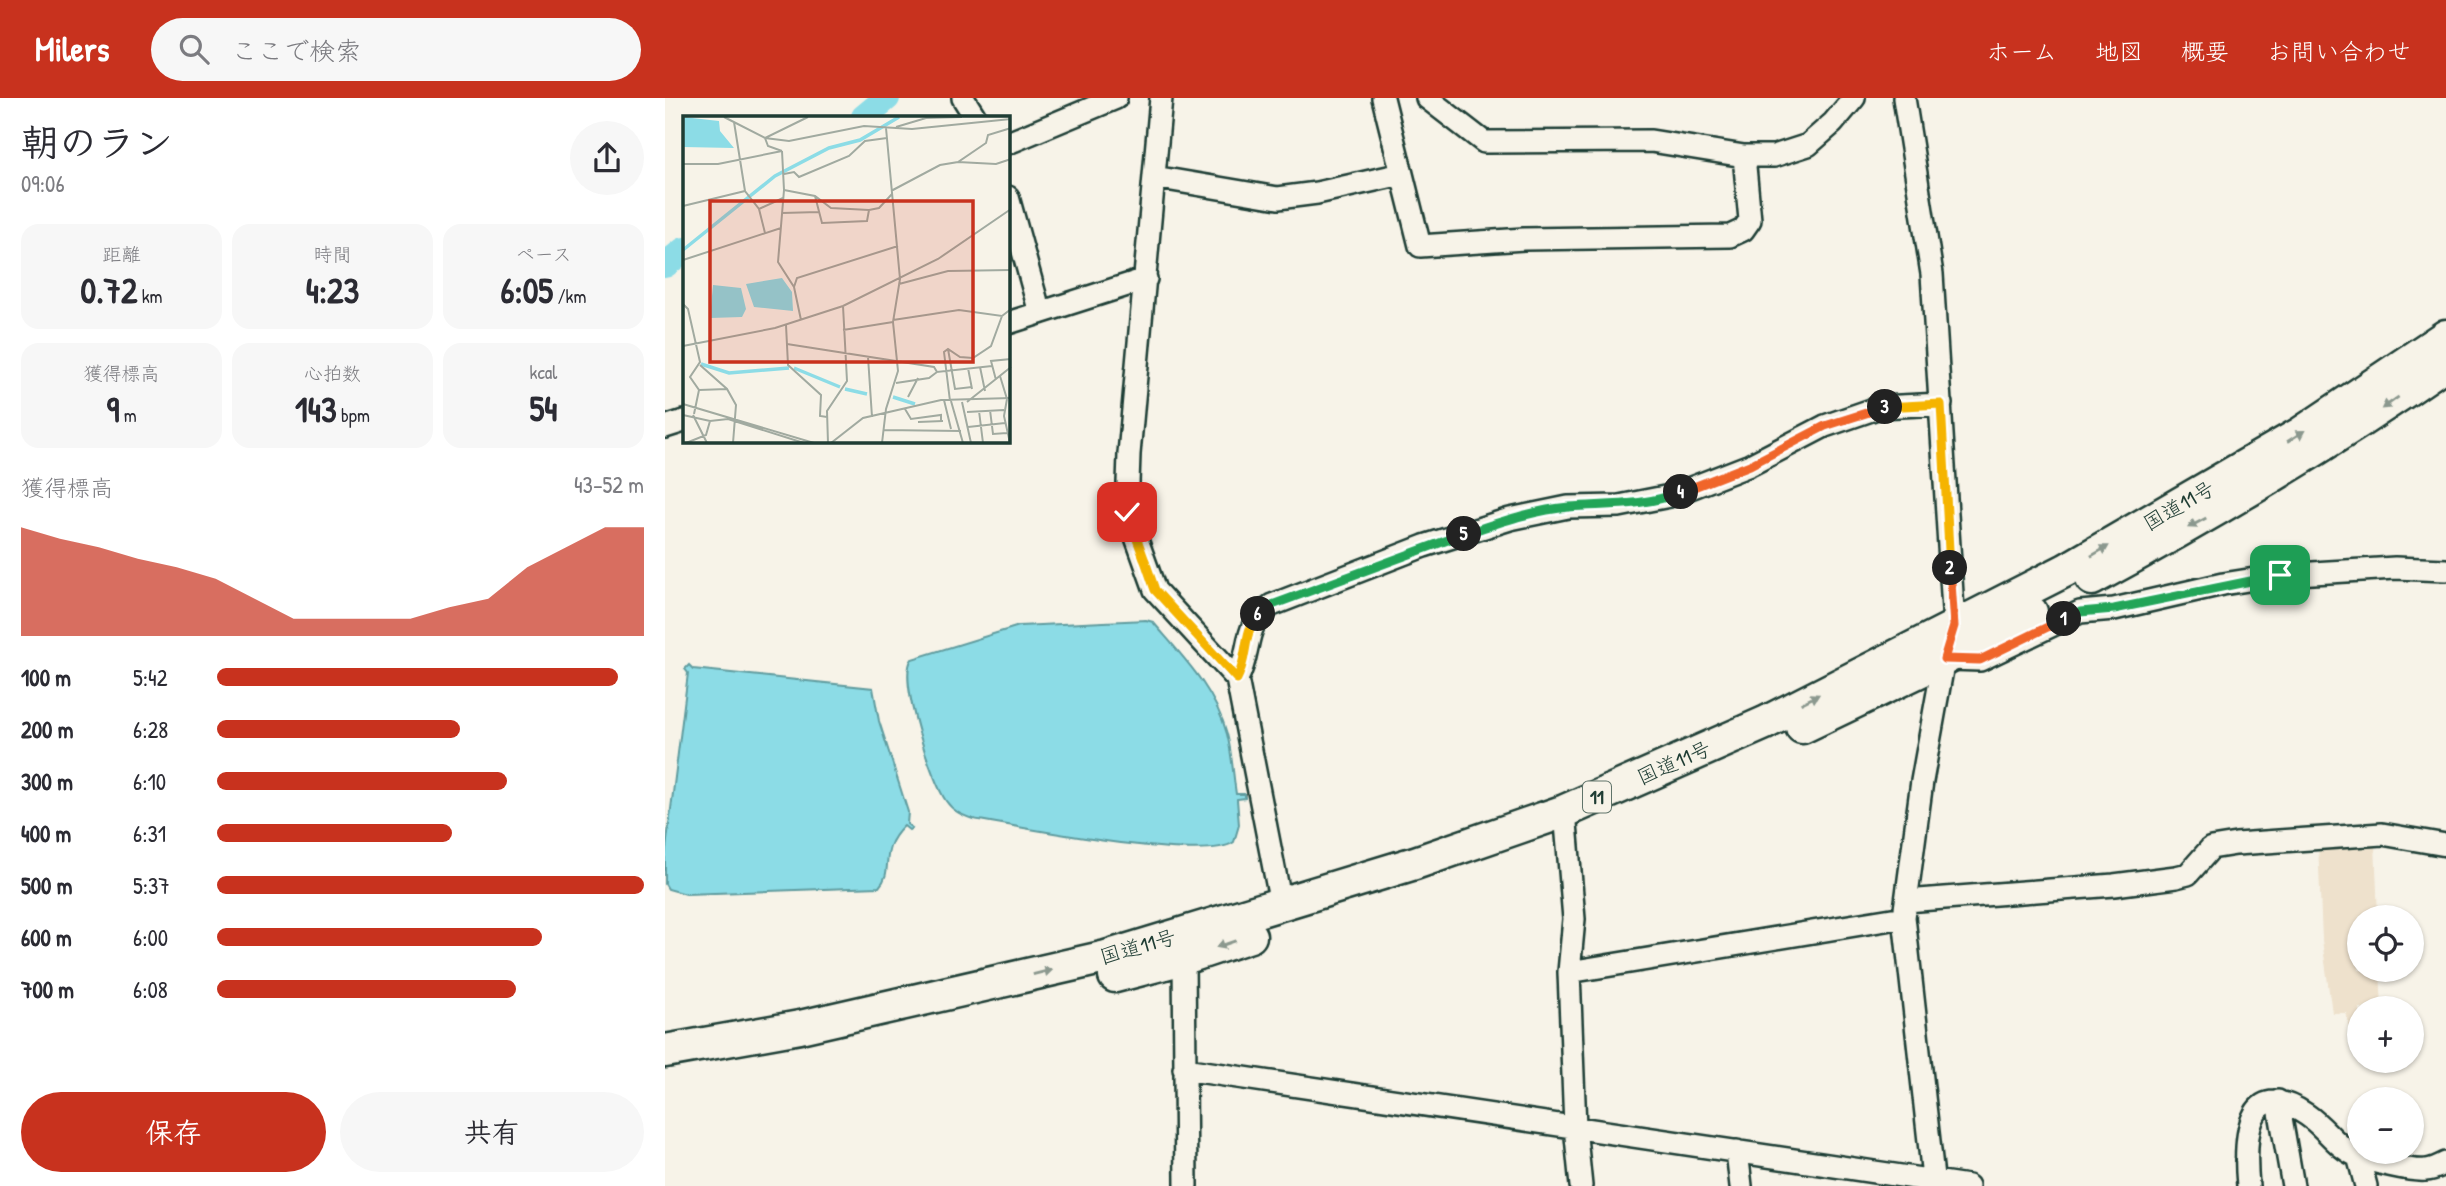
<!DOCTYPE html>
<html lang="ja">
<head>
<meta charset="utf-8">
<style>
	:root { --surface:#fff; --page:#f7f7f7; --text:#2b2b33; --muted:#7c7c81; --accent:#c8321e }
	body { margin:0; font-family:"Patrick Hand","Klee One",sans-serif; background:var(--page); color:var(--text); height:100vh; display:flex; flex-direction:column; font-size:26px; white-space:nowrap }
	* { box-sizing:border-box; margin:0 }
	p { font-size:23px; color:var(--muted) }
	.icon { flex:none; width:38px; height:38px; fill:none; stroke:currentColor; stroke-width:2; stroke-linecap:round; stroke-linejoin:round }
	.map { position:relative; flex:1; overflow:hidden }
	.drawer { display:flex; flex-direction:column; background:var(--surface); width:665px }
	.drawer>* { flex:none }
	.tools { position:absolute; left:1682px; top:807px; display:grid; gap:14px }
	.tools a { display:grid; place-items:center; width:77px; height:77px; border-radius:50%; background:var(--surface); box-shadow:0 2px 5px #0004; font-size:35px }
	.pin { position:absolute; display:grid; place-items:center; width:60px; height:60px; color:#fff; margin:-30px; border-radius:14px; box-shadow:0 4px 10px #0006 }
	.km { position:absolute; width:35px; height:35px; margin:-18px; border-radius:50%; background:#222; color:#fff; font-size:19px; line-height:35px; text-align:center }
	.round { display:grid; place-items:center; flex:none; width:74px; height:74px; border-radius:37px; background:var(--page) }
	.head { display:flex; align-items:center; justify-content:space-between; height:119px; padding:0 21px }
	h1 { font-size:38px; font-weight:800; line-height:52px }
	.metrics { display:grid; grid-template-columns:repeat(3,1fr); gap:10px; height:119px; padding:7px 21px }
	.metrics div { display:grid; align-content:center; border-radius:18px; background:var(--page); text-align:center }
	.metrics b { font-size:35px; font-weight:800 }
	.metrics small { font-size:19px; font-weight:400 }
	.metrics p { font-size:19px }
	.chart { height:196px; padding:14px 21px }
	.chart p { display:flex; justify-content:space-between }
	.chart svg { width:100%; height:126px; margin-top:7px; fill:var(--accent); opacity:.7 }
	.button { display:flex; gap:14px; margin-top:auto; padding:14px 21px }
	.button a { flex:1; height:80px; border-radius:42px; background:var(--accent); color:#fff; font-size:28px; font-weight:800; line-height:80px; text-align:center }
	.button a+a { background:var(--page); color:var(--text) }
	ul { padding:0 21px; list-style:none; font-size:23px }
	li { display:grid; grid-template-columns:112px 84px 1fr; align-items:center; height:52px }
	li i { height:18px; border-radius:9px; background:var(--accent) }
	header { display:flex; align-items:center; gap:42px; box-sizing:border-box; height:98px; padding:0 35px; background:var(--accent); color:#fff }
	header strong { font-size:33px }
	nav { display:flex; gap:38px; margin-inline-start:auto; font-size:24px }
	.search { width:490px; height:63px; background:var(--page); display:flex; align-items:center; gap:18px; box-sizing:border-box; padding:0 24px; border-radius:38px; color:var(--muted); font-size:26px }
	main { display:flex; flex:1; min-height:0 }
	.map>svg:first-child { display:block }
	.built { fill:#eee1cc }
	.water { fill:#8cdce6; stroke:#609c9f; stroke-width:2 }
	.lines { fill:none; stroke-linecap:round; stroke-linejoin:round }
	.river { stroke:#8cdce6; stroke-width:26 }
	.minor-casing { stroke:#1f3d34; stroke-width:26 }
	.highway-casing { stroke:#1f3d34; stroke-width:37 }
	.minor { stroke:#f7f3e8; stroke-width:21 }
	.highway { stroke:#f7f3e8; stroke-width:32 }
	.oneway { fill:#8b988e }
	.split-1-casing { stroke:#fff; stroke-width:14 }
	.split-2-casing { stroke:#fff; stroke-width:14 }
	.split-3-casing { stroke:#fff; stroke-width:14 }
	.split-4-casing { stroke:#fff; stroke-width:14 }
	.split-5-casing { stroke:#fff; stroke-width:14 }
	.split-6-casing { stroke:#fff; stroke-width:14 }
	.split-7-casing { stroke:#fff; stroke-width:14 }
	.split-8-casing { stroke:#fff; stroke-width:14 }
	.split-1 { stroke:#22a559; stroke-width:9 }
	.split-2 { stroke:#f0652b; stroke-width:9 }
	.split-3 { stroke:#f5b400; stroke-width:9 }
	.split-4 { stroke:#f0652b; stroke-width:9 }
	.split-5 { stroke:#22a559; stroke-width:9 }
	.split-6 { stroke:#22a559; stroke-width:9 }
	.split-7 { stroke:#f5b400; stroke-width:9 }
	.split-8 { stroke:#f5b400; stroke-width:9 }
	.labels { text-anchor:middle; stroke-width:5; stroke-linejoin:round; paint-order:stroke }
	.shield { fill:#f7f3e8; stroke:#60746a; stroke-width:2 }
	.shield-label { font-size:19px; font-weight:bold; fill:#1f3d34 }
	.street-label { font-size:21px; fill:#1f3d34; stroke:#f7f3e8 }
	.inset-river { fill:none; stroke:#8cdce6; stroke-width:3.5 }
	.inset-road { fill:none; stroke:#a1aaa0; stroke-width:2 }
	.view { fill:#c8321e; fill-opacity:0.15; stroke:#c8321e; stroke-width:3.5 }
	.inset-edge { fill:none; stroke:#1f3d34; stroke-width:3.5 }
</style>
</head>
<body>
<header>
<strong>Milers</strong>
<div class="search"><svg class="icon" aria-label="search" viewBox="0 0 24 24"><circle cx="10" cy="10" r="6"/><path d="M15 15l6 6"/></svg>ここで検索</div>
<nav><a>ホーム</a><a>地図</a><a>概要</a><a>お問い合わせ</a></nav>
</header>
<main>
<section class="drawer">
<div class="head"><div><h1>朝のラン</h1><p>09:06</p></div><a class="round"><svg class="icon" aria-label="share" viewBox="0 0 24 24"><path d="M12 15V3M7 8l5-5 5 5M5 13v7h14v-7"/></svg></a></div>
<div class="metrics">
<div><p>距離</p><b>0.72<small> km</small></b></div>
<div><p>時間</p><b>4:23</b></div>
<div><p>ペース</p><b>6:05<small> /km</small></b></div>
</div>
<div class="metrics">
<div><p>獲得標高</p><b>9<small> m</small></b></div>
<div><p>心拍数</p><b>143<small> bpm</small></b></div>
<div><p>kcal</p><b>54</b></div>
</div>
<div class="chart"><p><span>獲得標高</span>43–52 m</p>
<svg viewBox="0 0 160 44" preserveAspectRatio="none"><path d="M0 44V6L10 10L20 13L30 17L40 20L50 24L60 31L70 38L80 38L90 38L100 38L110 34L120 31L130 20L140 13L150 6L160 6V44z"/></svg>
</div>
<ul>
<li><b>100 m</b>5:42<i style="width:94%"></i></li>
<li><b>200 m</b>6:28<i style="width:57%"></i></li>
<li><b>300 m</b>6:10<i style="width:68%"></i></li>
<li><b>400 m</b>6:31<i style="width:55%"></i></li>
<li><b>500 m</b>5:37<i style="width:100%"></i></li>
<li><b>600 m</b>6:00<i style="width:76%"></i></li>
<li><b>700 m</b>6:08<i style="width:70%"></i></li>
</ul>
<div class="button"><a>保存</a><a>共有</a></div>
</section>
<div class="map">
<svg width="1781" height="1088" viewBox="0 0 1781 1088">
	<rect width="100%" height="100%" fill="#f7f3e8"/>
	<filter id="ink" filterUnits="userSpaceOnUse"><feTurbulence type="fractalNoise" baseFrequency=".0143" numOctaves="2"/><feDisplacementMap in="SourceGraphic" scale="14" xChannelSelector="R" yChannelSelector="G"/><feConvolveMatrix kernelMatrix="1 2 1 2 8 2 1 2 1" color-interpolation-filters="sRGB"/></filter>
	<g filter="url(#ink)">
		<path class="built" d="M1653 745H1710L1713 819H1694V872H1715L1717 910H1694V928H1684L1681 915H1667L1657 842Z"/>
		<path class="water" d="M481 522 488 524C517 558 550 591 562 636 567 655 568 676 571 696H580V700L572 701 574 727 569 744C540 766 351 728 308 721 296 717 288 713 281 703 267 683 232 580 247 561L354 528Z
			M24 567 28 571 208 590 214 623 243 714 242 726 247 730 244 732 239 728C212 754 230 772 214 789L21 796 3 791 0 786V759L23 575 20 571Z"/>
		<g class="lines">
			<path class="river" d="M199 19 222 0
				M0 167 19 152"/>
			<g class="minor-casing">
				<path id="minor" d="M298 0 310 19
					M496 0 464 356 462 414 490 492 572 581 616 806
					M718 0 755 148 859 141 1065 138 1078 132 1085 122 1079 58
					M762 0 819 44 986 43 1079 58H1109L1143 47 1168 25 1189 0
					M1239 0 1267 176 1289 528 1279 561 1257 683 1239 819 1269 1088
					M343 45 451 0
					M489 79 613 100 652 95 737 76
					M343 99 375 215
					M343 225 481 181
					M0 329 19 323
					M1284 561 1315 562 1415 514 1449 511 1558 486 1615 477 1730 470 1781 472
					M572 581C588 551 576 528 607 507L759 448 845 421 903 409 954 408 1005 398 1085 367 1160 328 1215 309 1276 306
					M900 713 909 821 904 874 910 1029 916 1088
					M1241 803 1449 787 1511 779 1523 776 1546 750 1571 746 1717 736 1781 747
					M516 849 519 860 521 1088
					M904 874 1239 819
					M519 971 1303 1088
					M1613 1003 1628 1088
					M1072 1053 1076 1088
					M1693 1058 1701 1088
					M1583 1088C1579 1044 1580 975 1642 1017 1661 1030 1671 1049 1692 1058 1705 1063 1747 1074 1761 1072 1767 1072 1775 1068 1781 1065"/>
			</g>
			<g class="highway-casing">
				<path id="highway" d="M1427 481C1549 415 1667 345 1781 265
					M1137 629 1279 561 1366 514
					M450 878 519 860 585 838
					M0 953 135 929 441 859 750 765 900 713 1100 625 1401 472 1635 336 1781 238"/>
			</g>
			<use href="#minor" class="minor"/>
			<use href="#highway" class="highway"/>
		</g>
		<defs><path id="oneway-solid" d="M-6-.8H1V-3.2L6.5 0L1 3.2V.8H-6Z" transform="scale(1.75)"/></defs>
		<g class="oneway">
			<use href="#oneway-solid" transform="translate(1725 305) rotate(145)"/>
			<use href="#oneway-solid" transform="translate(1631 338) rotate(-32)"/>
			<use href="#oneway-solid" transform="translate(1532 425) rotate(152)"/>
			<use href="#oneway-solid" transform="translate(1435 453) rotate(-30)"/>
			<use href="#oneway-solid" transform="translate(1145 601) rotate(-27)"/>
			<use href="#oneway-solid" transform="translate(561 846) rotate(161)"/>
			<use href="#oneway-solid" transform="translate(378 874) rotate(-14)"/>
		</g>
	</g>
	<g class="lines" filter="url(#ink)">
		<g class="split-1-casing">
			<path id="split-1" d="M1399 521 1415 514 1449 511 1615 477"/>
		</g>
		<g class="split-2-casing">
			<path id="split-2" d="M1285 470 1289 528 1279 561 1315 562 1399 521"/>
		</g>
		<g class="split-3-casing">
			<path id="split-3" d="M1220 309 1276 306 1285 470"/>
		</g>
		<g class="split-4-casing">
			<path id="split-4" d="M1016 394 1085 367 1160 328 1220 309"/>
		</g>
		<g class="split-5-casing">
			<path id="split-5" d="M799 436C833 425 869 412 904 409 942 406 979 409 1016 394"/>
		</g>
		<g class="split-6-casing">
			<path id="split-6" d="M593 516 607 507 799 436"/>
		</g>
		<g class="split-7-casing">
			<path id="split-7" d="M480 463 490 492 572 581C583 560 578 534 593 516"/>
		</g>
		<g class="split-8-casing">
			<path id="split-8" d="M462 414 480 463"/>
		</g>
		<use href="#split-1" class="split-1"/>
		<use href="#split-2" class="split-2"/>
		<use href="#split-3" class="split-3"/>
		<use href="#split-4" class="split-4"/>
		<use href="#split-5" class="split-5"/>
		<use href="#split-6" class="split-6"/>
		<use href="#split-7" class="split-7"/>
		<use href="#split-8" class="split-8"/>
	</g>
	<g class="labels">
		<rect class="shield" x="918" y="683.5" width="28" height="31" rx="5"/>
		<g class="shield-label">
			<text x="932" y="706">11</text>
		</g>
		<g class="street-label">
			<text transform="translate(1514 408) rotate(-30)" y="7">国道11号</text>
			<text transform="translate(1009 665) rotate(-24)" y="7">国道11号</text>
			<text transform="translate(473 849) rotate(-16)" y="7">国道11号</text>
		</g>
	</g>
	<g transform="translate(18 18)">
		<rect width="327" height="327" fill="#f7f3e8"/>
		<path d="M0 1 36 5 37 15 51 32 0 31ZM99 162 109 176 110 195 71 191 63 168ZM30 169 58 172 63 193 59 201 27 202Z" fill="#8cdce6"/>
		<path class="inset-river" d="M0 134 92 60 146 32 177 24 216 1M18 248 46 257 106 252M111 252 157 271M162 273 184 278M210 281 232 288"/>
		<path class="inset-road" d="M41 1 82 22 106 25 181 10 229 13 328 3M51 6 62 75 76 93 82 117M213 11 243 2 279 1M99 35 101 74 95 146 111 171M99 35 85 30 82 22 125 1M275 46 313 48 328 43M0 48H35L99 35M101 58 111 56 116 61 166 40 182 25 204 22M101 74 132 80 148 92 186 94 196 92 209 78M208 75 257 49 275 46 303 27 305 19 328 12M132 80 139 107 184 105 186 94M0 90 62 75M76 93 100 82M99 97 136 96M0 144 98 112M216 168 265 155 328 154M0 188 5 193 17 246 7 261 16 274 11 298M118 204 111 171 114 162 215 130M210 204 276 194 319 200 328 193M103 209 105 249 138 279 137 300 144 301M160 214 210 206M104 228 251 251 254 256 309 250M0 230 92 212 160 190 255 143 328 93M265 233 272 273 289 271M185 241 189 301M17 249 44 273 53 289 50 327M297 251 302 275M285 252 289 273M317 260 324 283 321 300 327 327M313 264 308 245 328 243M213 267 246 262 254 256M16 274 44 273M225 281 235 262M261 284 268 313M267 285 261 236 265 233 277 241 290 242 308 230 319 200M268 285 280 327M279 286 288 327M284 286 328 251M0 288 131 327M222 293 228 303 258 299V305M307 294 310 318 324 317M296 295 300 327M284 296 321 294M0 299 27 305 45 303 121 327M10 299 24 327M235 306 260 305M285 311 322 307M200 314 278 315M3 327 23 319 27 305M145 327 144 295 164 265 160 190M148 327 180 302 258 284 328 282M199 327 203 293 215 255 210 206 217 163 203 12"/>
		<path class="view" d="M27 85H290V246H27Z"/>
		<rect width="327" height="327" class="inset-edge"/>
	</g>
</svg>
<div class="tools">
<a><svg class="icon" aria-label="locate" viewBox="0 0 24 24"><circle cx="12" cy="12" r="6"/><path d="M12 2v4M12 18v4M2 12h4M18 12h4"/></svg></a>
<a>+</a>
<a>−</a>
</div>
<div class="pin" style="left:1615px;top:477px;background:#1e9e55"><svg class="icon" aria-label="arrive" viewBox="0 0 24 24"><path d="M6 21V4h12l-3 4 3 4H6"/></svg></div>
<div class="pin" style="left:462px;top:414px;background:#d93025"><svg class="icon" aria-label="check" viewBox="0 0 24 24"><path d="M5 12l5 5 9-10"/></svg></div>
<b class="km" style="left:1399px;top:521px">1</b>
<b class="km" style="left:1285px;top:470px">2</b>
<b class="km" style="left:1220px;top:309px">3</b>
<b class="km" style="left:1016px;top:394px">4</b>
<b class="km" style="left:799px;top:436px">5</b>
<b class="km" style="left:593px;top:516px">6</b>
</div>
</main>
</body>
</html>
